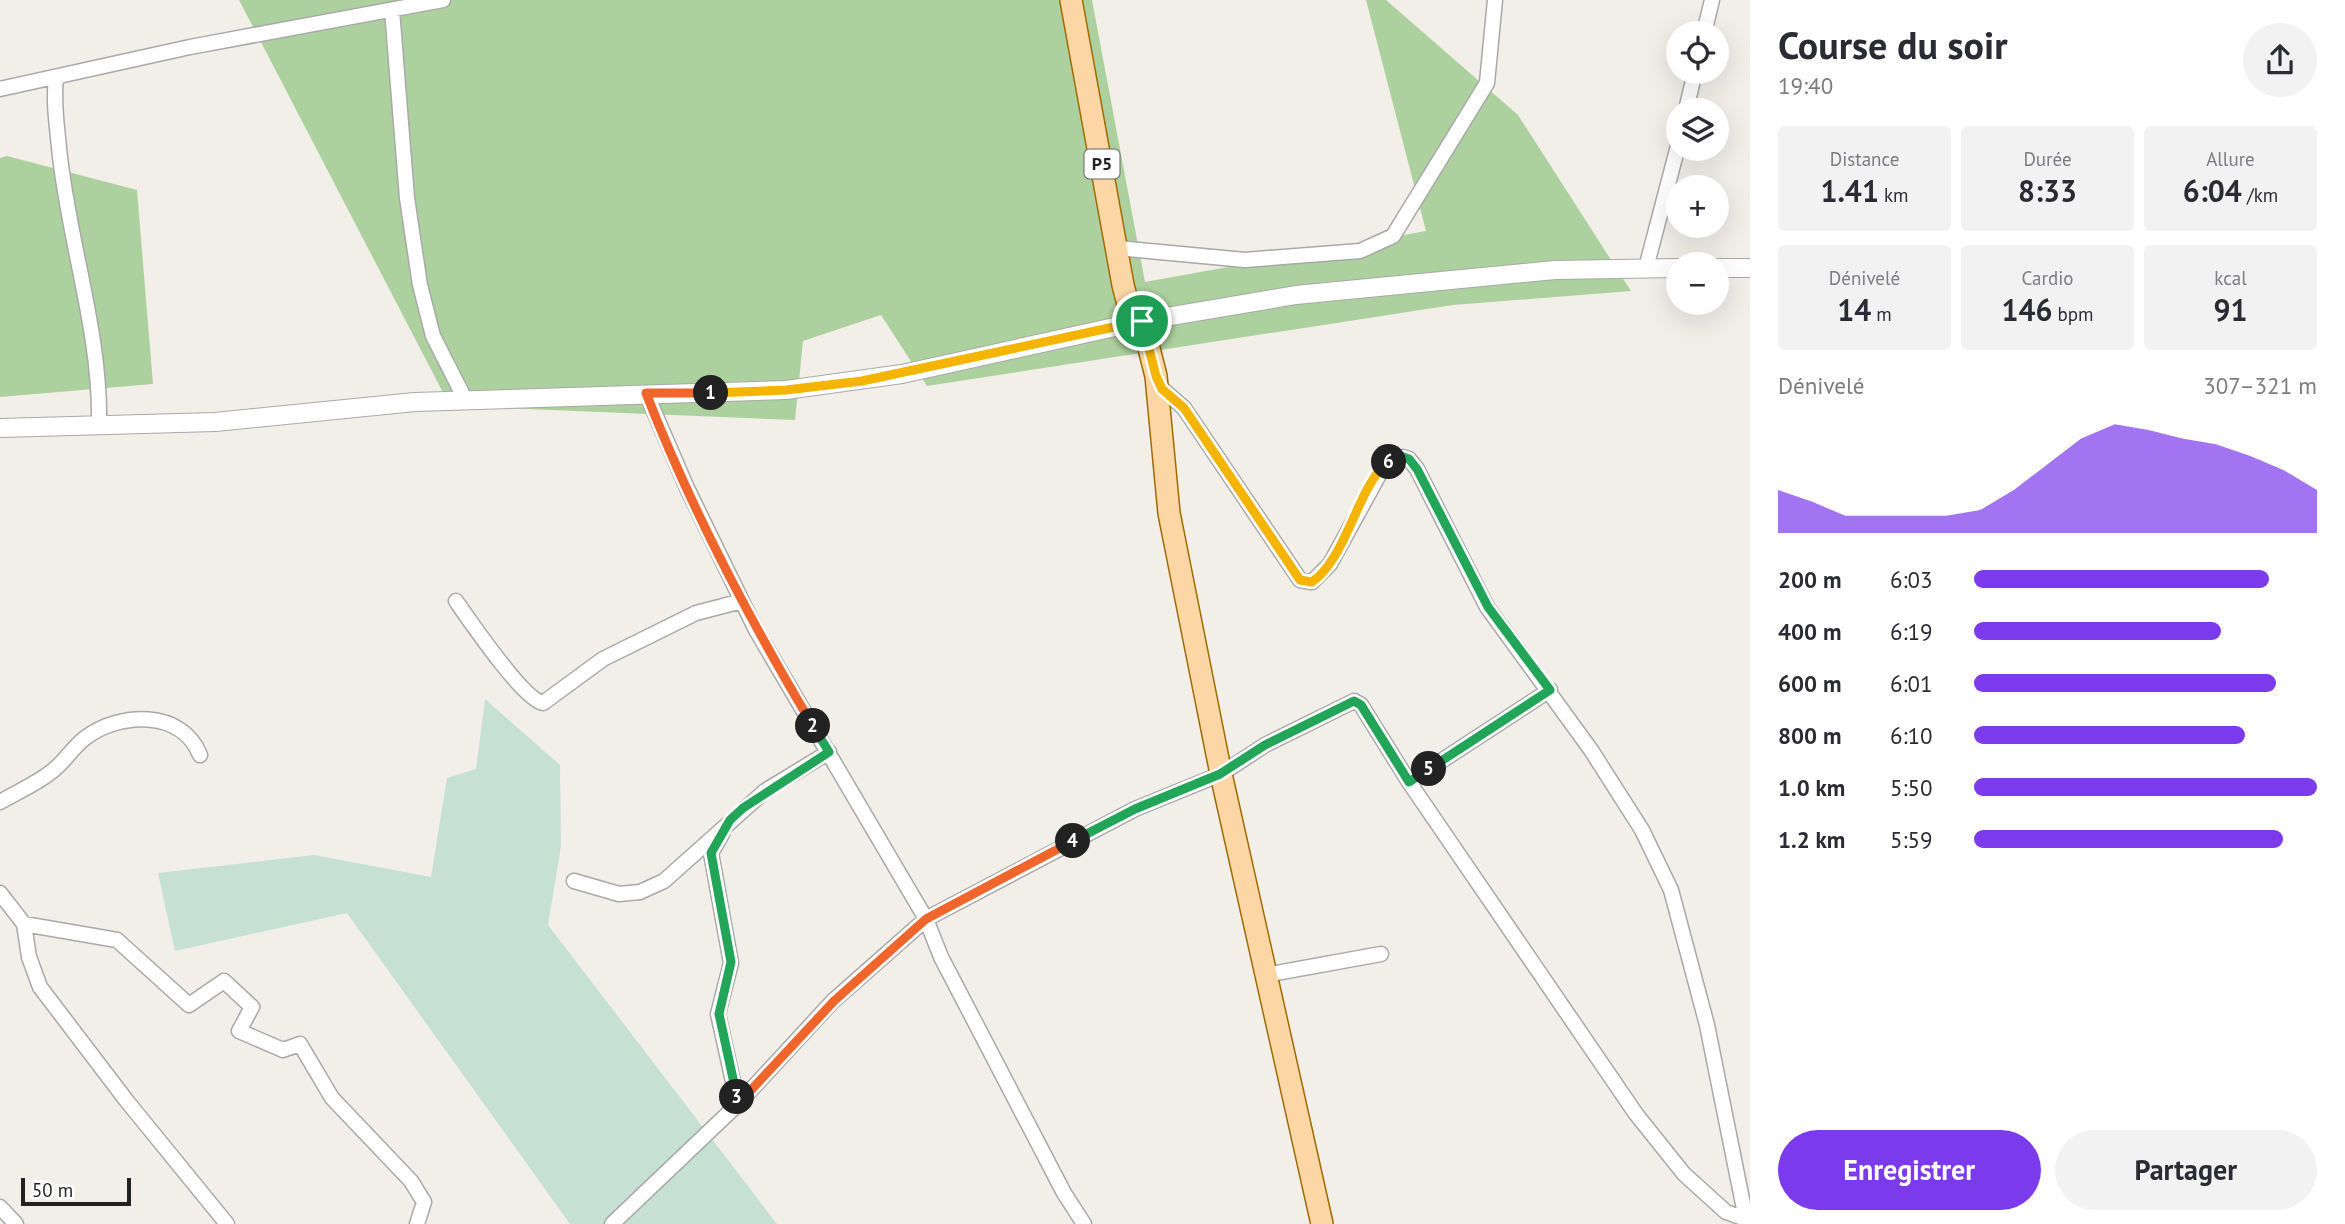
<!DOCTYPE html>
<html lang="fr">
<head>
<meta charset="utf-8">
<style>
	:root { --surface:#fff; --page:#f2f2f3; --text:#2b2b33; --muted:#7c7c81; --accent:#7c3aed }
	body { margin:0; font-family:"PT Sans",sans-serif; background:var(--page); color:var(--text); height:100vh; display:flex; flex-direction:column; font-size:26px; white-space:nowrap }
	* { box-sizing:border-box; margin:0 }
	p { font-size:23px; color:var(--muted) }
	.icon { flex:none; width:38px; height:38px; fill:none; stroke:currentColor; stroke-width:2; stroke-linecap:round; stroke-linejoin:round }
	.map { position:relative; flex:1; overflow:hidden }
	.details { display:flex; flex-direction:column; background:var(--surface); width:595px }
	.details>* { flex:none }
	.tools { position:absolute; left:1666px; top:21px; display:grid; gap:14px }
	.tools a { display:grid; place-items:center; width:63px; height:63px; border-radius:50%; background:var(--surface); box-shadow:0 7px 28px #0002; font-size:35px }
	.scale { position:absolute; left:21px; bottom:18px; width:110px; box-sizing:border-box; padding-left:7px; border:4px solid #222; border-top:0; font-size:19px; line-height:24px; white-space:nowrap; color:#222; -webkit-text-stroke:5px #fff; paint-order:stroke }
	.pin { position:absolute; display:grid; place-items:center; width:60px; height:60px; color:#fff; margin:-30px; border:4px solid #fff; border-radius:50%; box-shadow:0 2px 7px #0007 }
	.km { position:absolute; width:35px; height:35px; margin:-18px; border-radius:50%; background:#222; color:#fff; font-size:19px; line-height:35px; text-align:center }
	.round { display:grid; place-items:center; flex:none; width:74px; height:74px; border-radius:37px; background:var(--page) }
	.overview { display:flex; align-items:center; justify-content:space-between; height:119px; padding:0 28px }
	h1 { font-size:38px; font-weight:800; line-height:52px }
	.metrics { display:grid; grid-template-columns:repeat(3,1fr); gap:10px; height:119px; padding:7px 28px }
	.metrics div { display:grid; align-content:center; border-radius:7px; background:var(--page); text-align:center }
	.metrics b { font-size:30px; font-weight:800 }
	.metrics small { font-size:19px; font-weight:400 }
	.metrics p { font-size:19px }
	.chart { height:196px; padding:14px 28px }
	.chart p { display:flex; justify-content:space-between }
	.chart svg { width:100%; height:126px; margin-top:7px; fill:var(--accent); opacity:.7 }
	.action { display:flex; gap:14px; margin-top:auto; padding:14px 28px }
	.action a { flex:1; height:80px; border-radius:42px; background:var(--accent); color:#fff; font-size:28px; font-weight:800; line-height:80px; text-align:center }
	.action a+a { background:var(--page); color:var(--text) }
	ul { padding:0 28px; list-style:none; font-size:23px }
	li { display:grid; grid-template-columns:112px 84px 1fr; align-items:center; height:52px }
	li i { height:18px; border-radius:9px; background:var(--accent) }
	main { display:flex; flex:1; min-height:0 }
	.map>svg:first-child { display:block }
	.forest { fill:#add19e }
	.wetland { fill:#c6e0d4 }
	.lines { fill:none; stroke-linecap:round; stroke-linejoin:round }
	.minor-casing { stroke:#a9a9a9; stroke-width:17 }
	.tertiary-casing { stroke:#a9a9a9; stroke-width:20 }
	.primary-casing { stroke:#a06b00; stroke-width:24 }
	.minor { stroke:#fff; stroke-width:14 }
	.tertiary { stroke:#fff; stroke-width:18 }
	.primary { stroke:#fcd6a4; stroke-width:21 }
	.split-1-casing { stroke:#fff; stroke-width:14 }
	.split-2-casing { stroke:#fff; stroke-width:14 }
	.split-3-casing { stroke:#fff; stroke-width:14 }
	.split-4-casing { stroke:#fff; stroke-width:14 }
	.split-5-casing { stroke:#fff; stroke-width:14 }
	.split-6-casing { stroke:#fff; stroke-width:14 }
	.split-7-casing { stroke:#fff; stroke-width:14 }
	.split-1 { stroke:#f5b400; stroke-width:9 }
	.split-2 { stroke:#f0652b; stroke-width:9 }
	.split-3 { stroke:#22a559; stroke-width:9 }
	.split-4 { stroke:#f0652b; stroke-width:9 }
	.split-5 { stroke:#22a559; stroke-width:9 }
	.split-6 { stroke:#22a559; stroke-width:9 }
	.split-7 { stroke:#f5b400; stroke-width:9 }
	.labels { text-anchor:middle; stroke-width:5; stroke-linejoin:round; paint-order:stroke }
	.shield { fill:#fff; stroke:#646464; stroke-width:2 }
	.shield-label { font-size:18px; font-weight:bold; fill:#222 }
</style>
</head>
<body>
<main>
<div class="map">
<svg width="1750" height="1224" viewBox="0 0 1750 1224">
	<rect width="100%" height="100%" fill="#f2efe9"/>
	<path class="forest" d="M239 0H1092L1145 282 1426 231 1366 0H1386L1518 115 1631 291 1453 305 927 386 881 315 803 341 795 420 450 406Z
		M7 156 137 190 153 384 0 397V158Z"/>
	<path class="wetland" d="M485 699 560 765 561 846 548 925 777 1224H570L347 913 175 951 158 873 314 855 431 877 447 778 476 769Z"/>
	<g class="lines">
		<g class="minor-casing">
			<path id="minor" d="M392 10 407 198 420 285 433 336 466 401
				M1704 33 1712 0
				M56 78C53 102 57 125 59 148 68 240 101 332 99 424
				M0 89 190 47 443 0
				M1686 110 1695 72
				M1117 248 1245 260 1360 251 1393 236 1487 83 1495 0
				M1646 268 1678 146
				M1158 380 1162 389 1184 408 1300 580 1312 582 1330 564 1385 464 1403 457 1409 459 1417 469 1487 607 1591 750 1642 830 1671 890 1707 1025 1746 1219 1750 1224
				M646 393 687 488 756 630 926 919 941 957 1064 1193 1084 1224
				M456 601C470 621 523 699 543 703L603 659 696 613 742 601
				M1409 782 1550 690
				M0 802C17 792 36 784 51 772 64 763 72 748 85 738 119 712 182 709 200 755
				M722 834 711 853 731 963 718 1014 738 1104
				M574 881 619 894 640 892 664 881 765 791 829 752
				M0 893 24 924 29 957 40 987 126 1100 227 1224
				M24 924 117 940 189 1005 224 981 252 1007 239 1031 283 1050 300 1044 332 1098 411 1181 424 1202 417 1224
				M1265 975 1381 954
				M0 1207 16 1224
				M612 1224 738 1104 833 1001 926 919 1135 809 1221 774 1265 745 1354 701 1361 705 1409 782 1636 1114 1684 1174 1726 1212 1746 1219"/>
		</g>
		<g class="tertiary-casing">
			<path id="tertiary" d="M1717 268H1750
				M0 428 215 422 415 402 786 390 902 374 1142 321 1296 295 1555 270 1678 268"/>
		</g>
		<g class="primary-casing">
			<path id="primary" d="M1071 0 1123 285 1130 312 1142 321 1156 376 1169 513 1221 774 1322 1224"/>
		</g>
		<use href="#minor" class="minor"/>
		<use href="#tertiary" class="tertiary"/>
		<use href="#primary" class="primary"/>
	</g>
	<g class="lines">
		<g class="split-1-casing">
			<path id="split-1" d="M711 393 786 390 862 381 1142 321"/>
		</g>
		<g class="split-2-casing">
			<path id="split-2" d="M711 393H646C691 509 749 619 813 726"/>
		</g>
		<g class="split-3-casing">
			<path id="split-3" d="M737 1097 719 1014 731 962 711 853 730 820 743 808 829 752 813 726"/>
		</g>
		<g class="split-4-casing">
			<path id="split-4" d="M737 1097 738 1104 834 1001 926 919 1073 841"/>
		</g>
		<g class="split-5-casing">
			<path id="split-5" d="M1073 841 1135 809 1220 774 1265 745 1354 701 1361 705 1409 782 1429 769"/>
		</g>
		<g class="split-6-casing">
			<path id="split-6" d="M1389 462 1403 457 1409 459 1417 469 1488 607 1550 690 1429 769"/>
		</g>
		<g class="split-7-casing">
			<path id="split-7" d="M1142 321 1156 376 1162 389 1184 408 1300 580 1312 582C1348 557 1359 481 1389 462"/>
		</g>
		<use href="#split-1" class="split-1"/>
		<use href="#split-2" class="split-2"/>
		<use href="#split-3" class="split-3"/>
		<use href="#split-4" class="split-4"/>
		<use href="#split-5" class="split-5"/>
		<use href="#split-6" class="split-6"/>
		<use href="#split-7" class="split-7"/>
	</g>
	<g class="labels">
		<rect class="shield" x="1084.5" y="149.5" width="35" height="29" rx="5"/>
		<g class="shield-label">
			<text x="1102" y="170">P5</text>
		</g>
	</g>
</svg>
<div class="tools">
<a><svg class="icon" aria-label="locate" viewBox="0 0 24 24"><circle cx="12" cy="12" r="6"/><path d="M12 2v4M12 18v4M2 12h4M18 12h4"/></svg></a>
<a><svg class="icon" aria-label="layers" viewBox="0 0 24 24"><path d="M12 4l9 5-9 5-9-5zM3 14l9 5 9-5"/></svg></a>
<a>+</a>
<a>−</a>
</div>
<div class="scale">50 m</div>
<div class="pin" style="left:1142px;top:321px;background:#1e9e55"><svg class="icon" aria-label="arrive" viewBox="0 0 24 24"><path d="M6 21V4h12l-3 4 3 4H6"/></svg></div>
<b class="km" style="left:711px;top:393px">1</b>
<b class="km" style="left:813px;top:726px">2</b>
<b class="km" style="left:737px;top:1097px">3</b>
<b class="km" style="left:1073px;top:841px">4</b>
<b class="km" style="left:1429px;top:769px">5</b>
<b class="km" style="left:1389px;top:462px">6</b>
</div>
<section class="details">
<div class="overview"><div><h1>Course du soir</h1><p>19:40</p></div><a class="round"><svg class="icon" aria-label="share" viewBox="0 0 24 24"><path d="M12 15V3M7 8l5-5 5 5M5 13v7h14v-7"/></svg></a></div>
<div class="metrics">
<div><p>Distance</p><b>1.41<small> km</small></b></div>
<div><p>Durée</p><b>8:33</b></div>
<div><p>Allure</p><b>6:04<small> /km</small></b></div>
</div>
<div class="metrics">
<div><p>Dénivelé</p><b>14<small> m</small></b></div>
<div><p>Cardio</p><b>146<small> bpm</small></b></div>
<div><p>kcal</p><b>91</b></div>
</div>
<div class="chart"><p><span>Dénivelé</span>307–321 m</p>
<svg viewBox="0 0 160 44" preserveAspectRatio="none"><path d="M0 44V29L10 33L20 38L30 38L40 38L50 38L60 36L70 29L80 20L90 11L100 6L110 8L120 11L130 13L140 17L150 22L160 29V44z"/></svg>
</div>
<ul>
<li><b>200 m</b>6:03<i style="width:86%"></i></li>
<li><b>400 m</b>6:19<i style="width:72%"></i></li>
<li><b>600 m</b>6:01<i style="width:88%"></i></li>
<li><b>800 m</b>6:10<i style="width:79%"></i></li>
<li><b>1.0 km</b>5:50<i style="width:100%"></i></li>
<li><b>1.2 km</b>5:59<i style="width:90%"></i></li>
</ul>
<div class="action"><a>Enregistrer</a><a>Partager</a></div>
</section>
</main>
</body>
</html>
